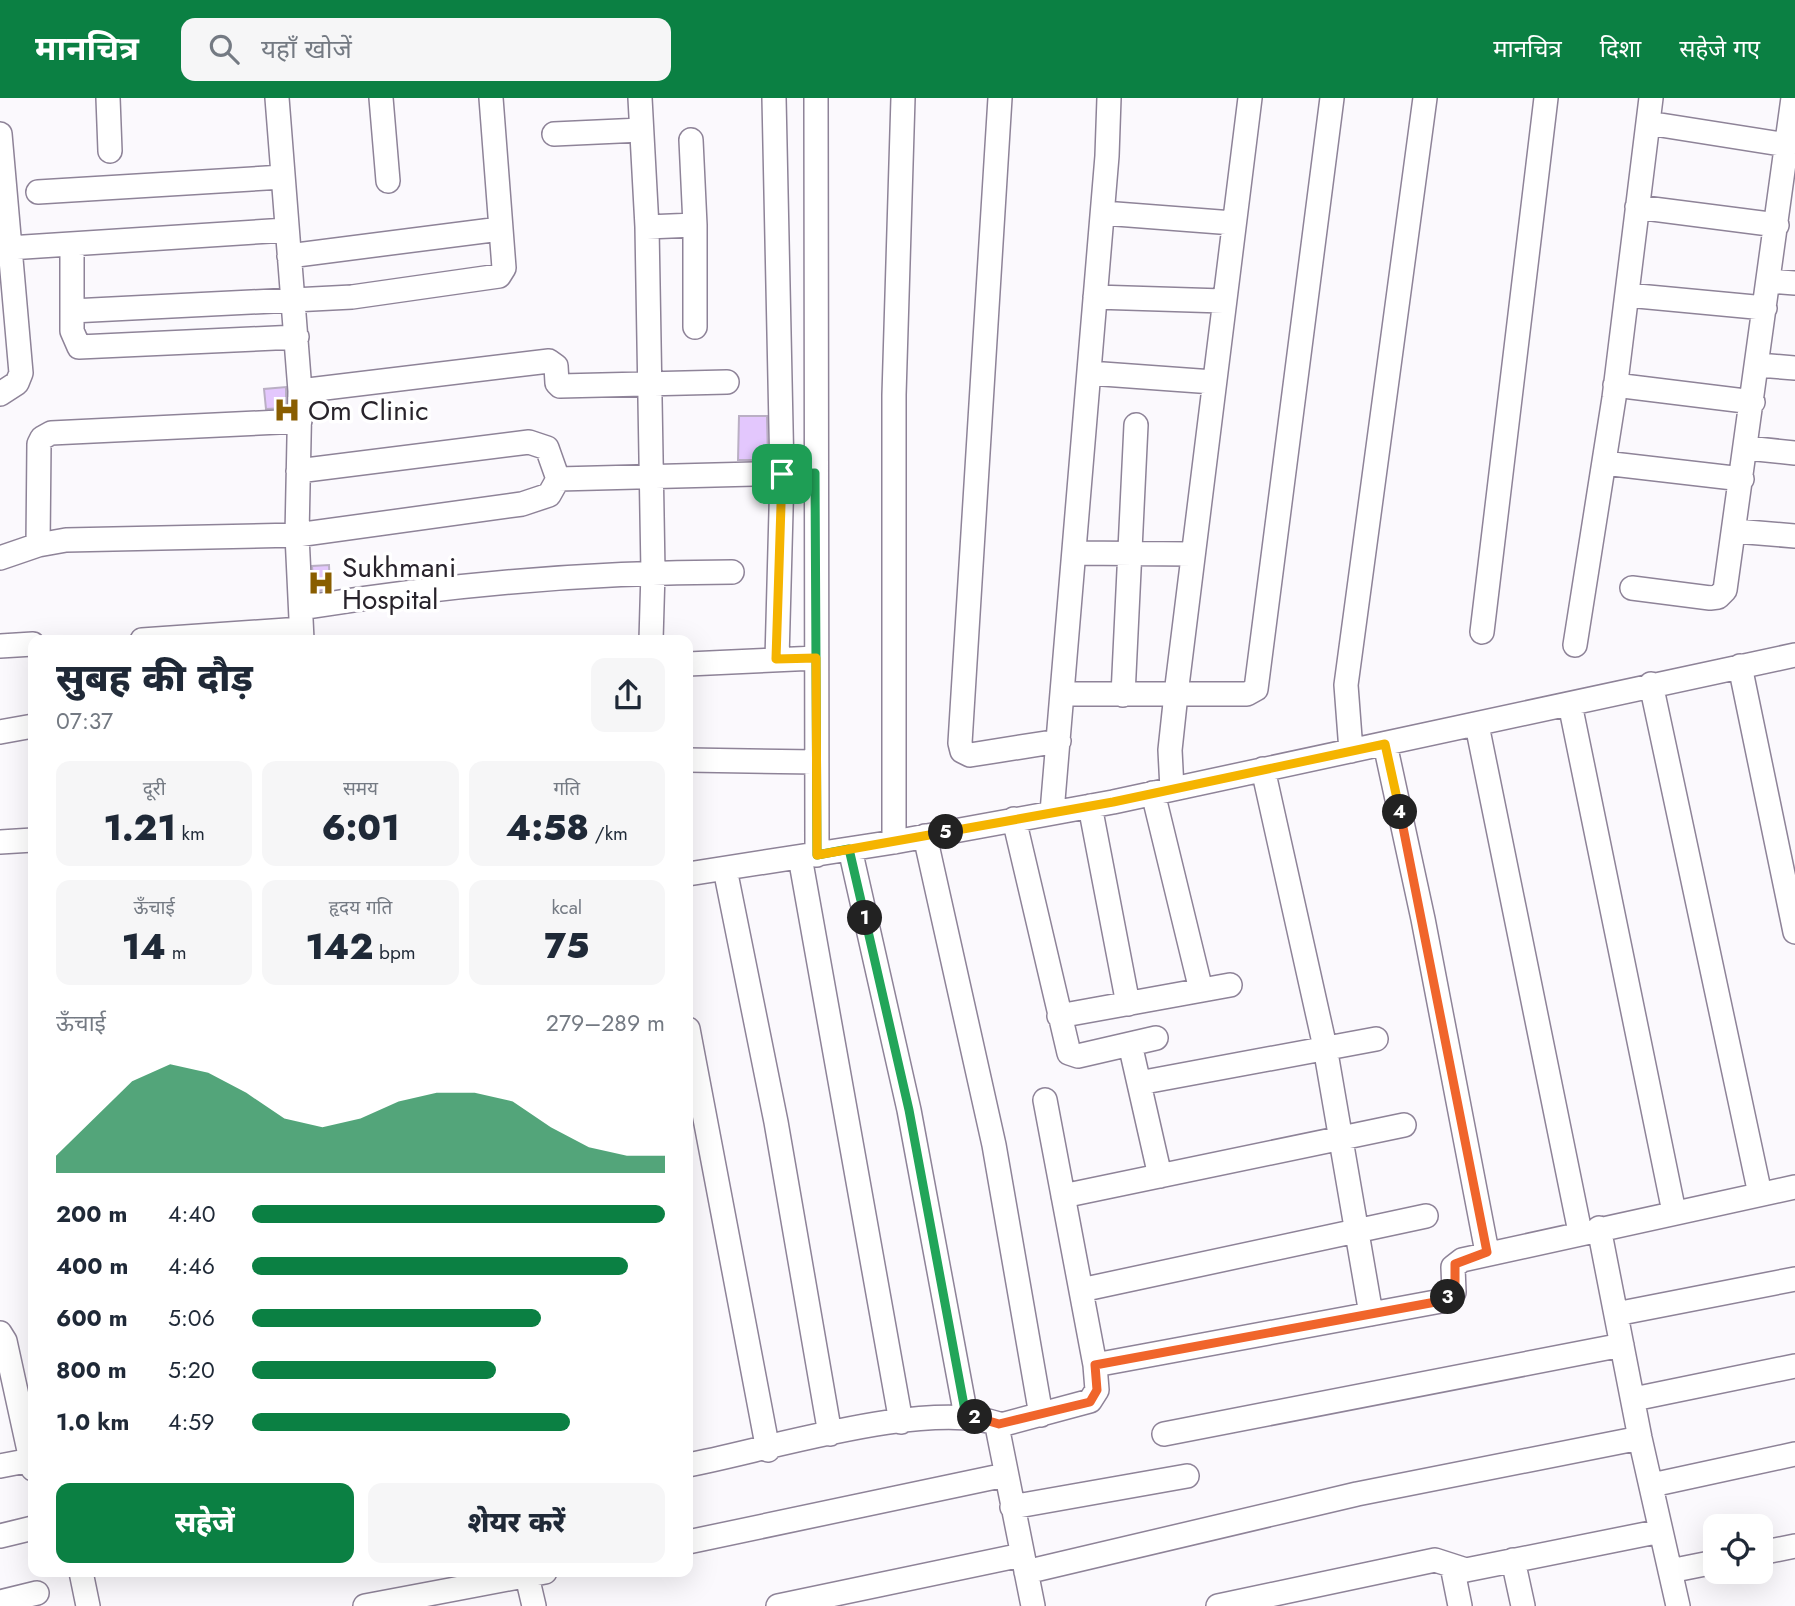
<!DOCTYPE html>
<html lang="hi">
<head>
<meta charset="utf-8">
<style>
	:root { --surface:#fff; --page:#f6f6f7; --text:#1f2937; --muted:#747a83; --accent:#0b8043 }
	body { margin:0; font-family:Jost,"Noto Sans Devanagari",sans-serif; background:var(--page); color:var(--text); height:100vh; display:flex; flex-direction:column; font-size:26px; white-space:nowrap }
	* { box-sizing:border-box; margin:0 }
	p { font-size:23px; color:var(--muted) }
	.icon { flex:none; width:38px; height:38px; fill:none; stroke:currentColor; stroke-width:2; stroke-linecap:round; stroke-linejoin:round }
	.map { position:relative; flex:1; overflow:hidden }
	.side { position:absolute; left:28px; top:537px; width:665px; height:942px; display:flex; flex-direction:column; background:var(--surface); border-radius:14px; box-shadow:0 7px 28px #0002 }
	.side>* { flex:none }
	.buttons { position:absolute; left:1703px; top:1416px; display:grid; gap:14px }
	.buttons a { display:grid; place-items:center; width:70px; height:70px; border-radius:14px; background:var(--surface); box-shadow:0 7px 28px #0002; font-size:35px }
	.pin { position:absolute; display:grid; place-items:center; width:60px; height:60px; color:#fff; margin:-30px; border-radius:14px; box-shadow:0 4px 10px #0006 }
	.km { position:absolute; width:35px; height:35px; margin:-18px; border-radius:50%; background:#222; color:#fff; font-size:19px; line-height:35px; text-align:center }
	.round { display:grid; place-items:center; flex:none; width:74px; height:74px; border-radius:14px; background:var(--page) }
	.head { display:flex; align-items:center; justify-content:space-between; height:119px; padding:0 28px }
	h1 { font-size:38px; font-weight:800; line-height:52px }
	.metrics { display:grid; grid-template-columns:repeat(3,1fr); gap:10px; height:119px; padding:7px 28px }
	.metrics div { display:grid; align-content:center; border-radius:14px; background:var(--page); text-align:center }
	.metrics b { font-size:35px; font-weight:800 }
	.metrics small { font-size:19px; font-weight:400 }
	.metrics p { font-size:19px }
	.chart { height:196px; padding:14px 28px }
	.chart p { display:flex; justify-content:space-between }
	.chart svg { width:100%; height:126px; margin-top:7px; fill:var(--accent); opacity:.7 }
	.button { display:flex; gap:14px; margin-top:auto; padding:14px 28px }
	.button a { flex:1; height:80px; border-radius:14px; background:var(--accent); color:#fff; font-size:28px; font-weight:800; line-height:80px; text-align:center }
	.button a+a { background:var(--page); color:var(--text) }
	ul { padding:0 28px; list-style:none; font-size:23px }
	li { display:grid; grid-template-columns:112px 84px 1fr; align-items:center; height:52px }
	li i { height:18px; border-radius:9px; background:var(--accent) }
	header { display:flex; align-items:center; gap:42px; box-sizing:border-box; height:98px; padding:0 35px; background:var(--accent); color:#fff }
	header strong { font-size:33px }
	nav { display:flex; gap:38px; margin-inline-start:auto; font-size:24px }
	.search { width:490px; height:63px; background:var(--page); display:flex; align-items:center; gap:18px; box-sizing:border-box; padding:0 24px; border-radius:14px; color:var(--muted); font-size:26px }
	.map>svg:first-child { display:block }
	.building { fill:#e3c7fd; stroke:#baafc4; stroke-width:2 }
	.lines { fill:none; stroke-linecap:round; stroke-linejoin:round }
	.minor-casing { stroke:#8e8398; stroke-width:26 }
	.minor { stroke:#fff; stroke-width:23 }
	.split-1-casing { stroke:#fff; stroke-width:14 }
	.split-2-casing { stroke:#fff; stroke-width:14 }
	.split-3-casing { stroke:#fff; stroke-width:14 }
	.split-4-casing { stroke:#fff; stroke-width:14 }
	.split-5-casing { stroke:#fff; stroke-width:14 }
	.split-6-casing { stroke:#fff; stroke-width:14 }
	.split-1 { stroke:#22a559; stroke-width:9 }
	.split-2 { stroke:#22a559; stroke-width:9 }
	.split-3 { stroke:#f0652b; stroke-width:9 }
	.split-4 { stroke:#f0652b; stroke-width:9 }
	.split-5 { stroke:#f5b400; stroke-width:9 }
	.split-6 { stroke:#f5b400; stroke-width:9 }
	.labels { text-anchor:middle; stroke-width:7; stroke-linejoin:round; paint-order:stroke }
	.poi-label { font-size:28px; fill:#28232b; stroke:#fff; text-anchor:start }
</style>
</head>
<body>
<header>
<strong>मानचित्र</strong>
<div class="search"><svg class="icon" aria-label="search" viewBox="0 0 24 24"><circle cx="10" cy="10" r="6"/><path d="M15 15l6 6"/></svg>यहाँ खोजें</div>
<nav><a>मानचित्र</a><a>दिशा</a><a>सहेजे गए</a></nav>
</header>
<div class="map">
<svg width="1795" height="1508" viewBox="0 0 1795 1508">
	<rect width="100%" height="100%" fill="#fbf9fd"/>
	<path class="building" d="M286 289V310L266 311 264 291Z
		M739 318H767L768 362H738Z
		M329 467 330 491 314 494 312 468Z"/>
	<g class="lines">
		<g class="minor-casing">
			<path id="minor" d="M108 0 110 53
				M277 0 300 293 297 437 302 542
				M381 0 388 83
				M640 0 647 129 653 474 651 542
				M774 0 782 376 777 561
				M816 0 817 757
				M1000 0 960 645 962 653 970 657 1059 643
				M1648 25 1787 47
				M0 36 21 275 17 285 0 296
				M554 36 641 32
				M691 42 695 127V229
				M38 94 283 79
				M1637 109 1777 127
				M1103 115 1233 125
				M647 129 695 127
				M72 147V233L79 249 297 239
				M9 150 286 132
				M289 158 500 131
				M1769 183 1795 185
				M1627 197 1765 210
				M1095 199 1223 203
				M72 213 352 199 499 178 504 170 491 0
				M1758 267 1795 270
				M1089 275 1213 284
				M1615 287 1753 304
				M300 293 549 263 556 268 557 285 560 288 727 284
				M1747 350 1795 355
				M1604 365 1742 381
				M298 373 529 344 547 350 558 381 798 375
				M1735 433 1795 438
				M38 447 39 346 42 340 51 335 300 323
				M1074 455 1192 456
				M0 460 38 447 66 442 297 437 522 406 549 397 558 381
				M1632 490 1710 500 1718 499 1725 492 1793 0
				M301 510C444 487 587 474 732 474
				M1482 534 1546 0
				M142 542 301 531
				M1575 547 1614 300 1651 0
				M0 548 33 546
				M688 566 816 560
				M1740 568 1795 834
				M1651 586 1760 1096
				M1062 596H1247L1256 591 1332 0
				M1123 597 1136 327
				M1570 606 1674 1114
				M1477 627 1580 1134
				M0 634 33 628
				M1385 646 1423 821 1487 1154
				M1351 653 1346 587 1425 0
				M688 662 816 664
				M1263 671 1325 949 1371 1216
				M1172 691 1170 652 1176 596 1250 0
				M1153 695 1201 892
				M1090 708 1128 906
				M1052 714 1107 58 1109 0
				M1014 721 1069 955 1078 958 1156 940
				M925 738 994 1047 1041 1317
				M0 744 33 742
				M894 744V297L903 0
				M850 751 909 1012 966 1318
				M800 759 901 1324
				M725 771 776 1024 830 1336
				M688 776 894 744 1113 704 1795 557
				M1059 918 1230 887
				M688 931 768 1352
				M1130 946 1160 1078
				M1139 985 1376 941
				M1063 1098 1404 1027
				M1599 1130 1640 1340 1678 1508
				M1081 1192 1426 1118
				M1616 1216 1795 1181
				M0 1235 5 1243 33 1371
				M1095 1267 1441 1203 1454 1194 1453 1169 1462 1162 1795 1089
				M1634 1301 1795 1268
				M1164 1336 1622 1247
				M688 1367C767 1352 926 1301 999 1326
				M0 1368 31 1362
				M1652 1387 1795 1356
				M1012 1409 1187 1378
				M0 1438 33 1430
				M688 1444 1005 1377
				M1760 1455 1795 1448
				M1513 1462 1523 1508
				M1452 1468 1460 1508
				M1670 1473 1715 1464
				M81 1474 88 1508
				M526 1474 534 1508
				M1026 1474 1357 1396 1640 1340
				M0 1504 37 1495
				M365 1508 545 1474
				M778 1508 1022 1457
				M1033 1508 997 1328 1090 1303 1097 1292 1095 1267 1045 1002
				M1218 1508 1435 1462 1466 1472 1661 1433"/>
		</g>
		<use href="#minor" class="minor"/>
	</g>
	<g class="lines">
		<g class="split-1-casing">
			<path id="split-1" d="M782 376 815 375 817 757 849 751 865 820"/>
		</g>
		<g class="split-2-casing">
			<path id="split-2" d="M865 820 909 1012 966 1318 975 1319"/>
		</g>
		<g class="split-3-casing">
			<path id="split-3" d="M975 1319 999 1326 1090 1304 1097 1292 1095 1267 1441 1203 1448 1199"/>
		</g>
		<g class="split-4-casing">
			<path id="split-4" d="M1400 714 1487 1154 1455 1166V1189L1448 1199"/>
		</g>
		<g class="split-5-casing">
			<path id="split-5" d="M946 734 1113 704 1385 646 1400 714"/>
		</g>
		<g class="split-6-casing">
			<path id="split-6" d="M782 376 776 561 816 560 817 757 946 734"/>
		</g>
		<use href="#split-1" class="split-1"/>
		<use href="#split-2" class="split-2"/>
		<use href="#split-3" class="split-3"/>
		<use href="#split-4" class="split-4"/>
		<use href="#split-5" class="split-5"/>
		<use href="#split-6" class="split-6"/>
	</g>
	<defs>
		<g id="hospital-bare" transform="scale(2.1)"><path d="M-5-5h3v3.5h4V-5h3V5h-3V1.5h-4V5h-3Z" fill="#895d00" stroke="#fff" stroke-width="2.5" paint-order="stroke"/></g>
	</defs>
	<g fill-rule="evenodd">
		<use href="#hospital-bare" x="287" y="312"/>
		<use href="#hospital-bare" x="321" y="485"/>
	</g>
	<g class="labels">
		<g class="poi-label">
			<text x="308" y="322">Om Clinic</text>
			<text x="342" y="479">Sukhmani<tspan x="342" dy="32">Hospital</tspan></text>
		</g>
	</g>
</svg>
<div class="buttons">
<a><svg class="icon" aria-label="locate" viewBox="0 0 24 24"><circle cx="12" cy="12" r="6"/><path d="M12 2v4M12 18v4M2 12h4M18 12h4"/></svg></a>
</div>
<div class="pin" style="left:782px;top:376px;background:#1e9e55"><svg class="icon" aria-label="arrive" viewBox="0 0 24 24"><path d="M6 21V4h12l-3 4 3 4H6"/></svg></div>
<b class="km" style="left:865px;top:820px">1</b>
<b class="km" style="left:975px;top:1319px">2</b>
<b class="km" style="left:1448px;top:1199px">3</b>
<b class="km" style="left:1400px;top:714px">4</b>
<b class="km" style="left:946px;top:734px">5</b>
<section class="side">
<div class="head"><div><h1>सुबह की दौड़</h1><p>07:37</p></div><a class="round"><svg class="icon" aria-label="share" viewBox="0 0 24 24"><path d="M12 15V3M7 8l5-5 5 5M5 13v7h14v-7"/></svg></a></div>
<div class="metrics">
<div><p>दूरी</p><b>1.21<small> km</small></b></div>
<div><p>समय</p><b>6:01</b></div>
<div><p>गति</p><b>4:58<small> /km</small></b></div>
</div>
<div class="metrics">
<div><p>ऊँचाई</p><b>14<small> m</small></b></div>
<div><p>हृदय गति</p><b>142<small> bpm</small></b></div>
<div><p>kcal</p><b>75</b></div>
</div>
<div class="chart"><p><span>ऊँचाई</span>279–289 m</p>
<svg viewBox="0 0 160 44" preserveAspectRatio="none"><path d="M0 44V38L10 25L20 12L30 6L40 9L50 16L60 25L70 28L80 25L90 19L100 16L110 16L120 19L130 28L140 35L150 38L160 38V44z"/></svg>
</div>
<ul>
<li><b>200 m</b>4:40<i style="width:100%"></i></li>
<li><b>400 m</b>4:46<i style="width:91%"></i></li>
<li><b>600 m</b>5:06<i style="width:70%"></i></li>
<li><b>800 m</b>5:20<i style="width:59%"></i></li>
<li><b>1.0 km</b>4:59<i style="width:77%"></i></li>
</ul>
<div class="button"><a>सहेजें</a><a>शेयर करें</a></div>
</section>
</div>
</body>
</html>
